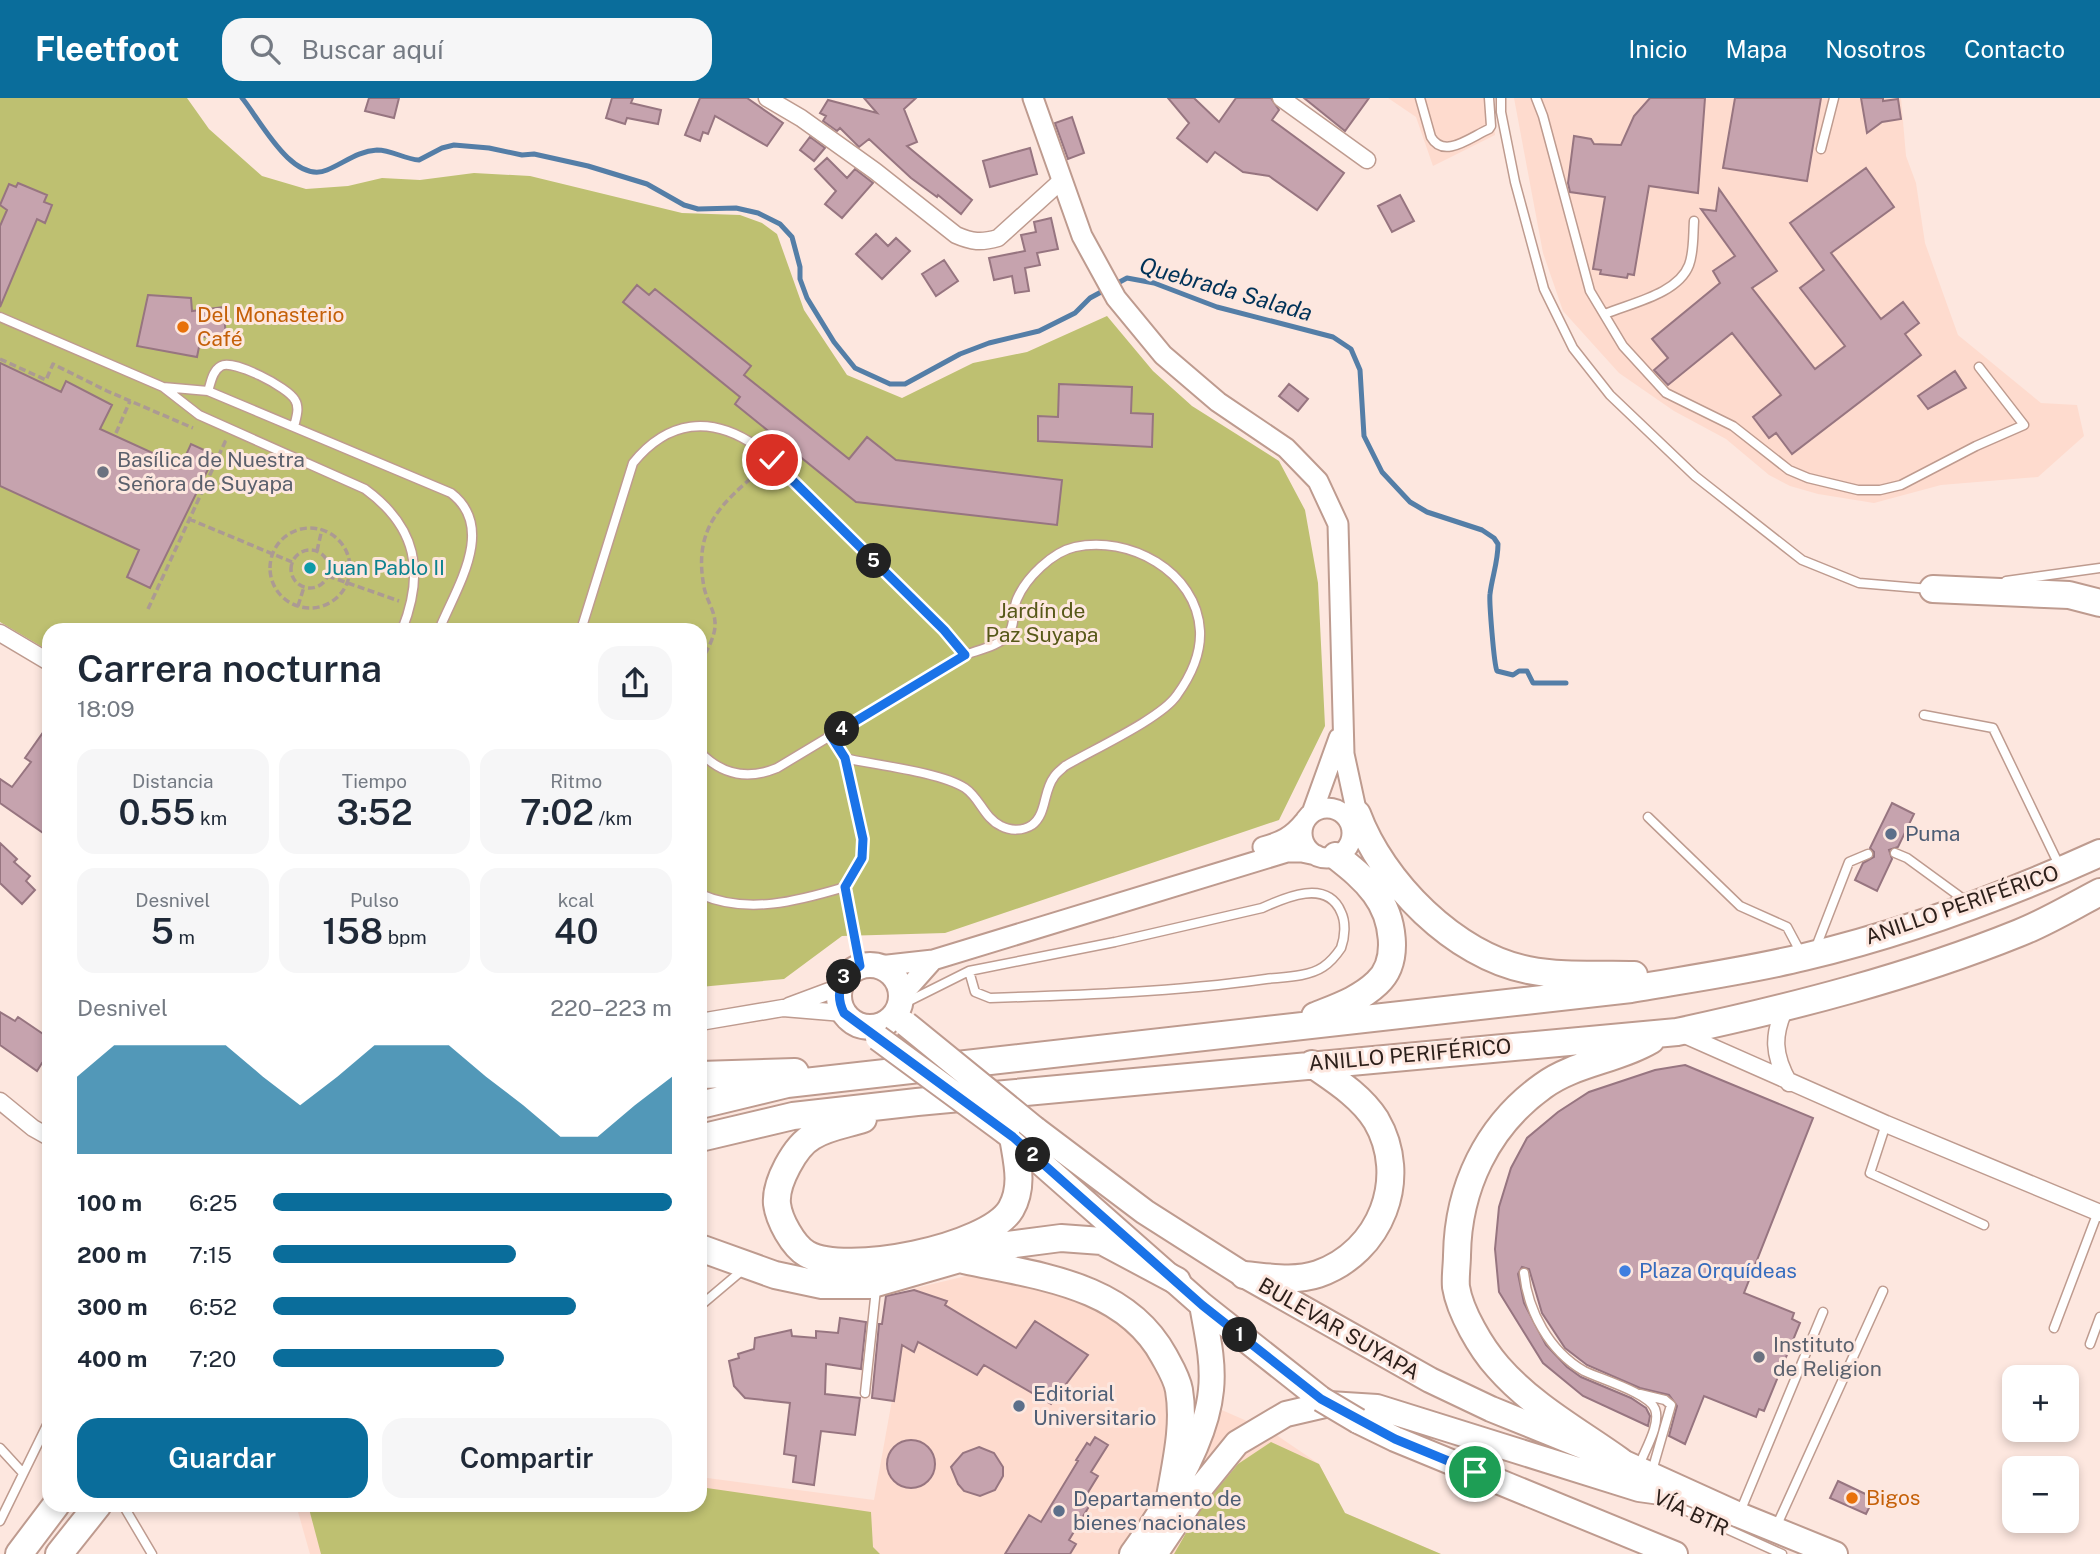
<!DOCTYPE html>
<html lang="es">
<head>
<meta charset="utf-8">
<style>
	:root { --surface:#fff; --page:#f6f6f7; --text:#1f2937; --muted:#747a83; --accent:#0a6d9b }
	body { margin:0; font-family:"Public Sans",sans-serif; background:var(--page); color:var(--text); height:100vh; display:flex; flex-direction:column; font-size:26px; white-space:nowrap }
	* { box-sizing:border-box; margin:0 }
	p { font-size:23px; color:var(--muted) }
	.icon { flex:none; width:38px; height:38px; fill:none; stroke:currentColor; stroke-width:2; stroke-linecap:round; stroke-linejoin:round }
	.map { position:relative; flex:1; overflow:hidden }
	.drawer { position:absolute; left:42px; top:525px; width:665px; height:889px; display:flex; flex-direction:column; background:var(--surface); border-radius:21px; box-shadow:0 4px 10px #0003 }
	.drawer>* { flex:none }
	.tools { position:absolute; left:2002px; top:1267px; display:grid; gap:14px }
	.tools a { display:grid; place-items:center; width:77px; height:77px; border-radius:14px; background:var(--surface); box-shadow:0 4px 10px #0003; font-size:35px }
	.pin { position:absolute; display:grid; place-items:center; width:60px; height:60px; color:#fff; margin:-30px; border:4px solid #fff; border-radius:50%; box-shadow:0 2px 7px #0007 }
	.km { position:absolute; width:35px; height:35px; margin:-18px; border-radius:50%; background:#222; color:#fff; font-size:19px; line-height:35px; text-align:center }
	.round { display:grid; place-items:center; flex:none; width:74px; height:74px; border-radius:21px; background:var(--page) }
	.summary { display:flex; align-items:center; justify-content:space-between; height:119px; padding:0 35px }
	h1 { font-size:38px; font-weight:600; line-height:52px }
	.figures { display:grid; grid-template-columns:repeat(3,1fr); gap:10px; height:119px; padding:7px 35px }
	.figures div { display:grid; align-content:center; border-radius:18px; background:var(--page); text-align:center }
	.figures b { font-size:35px; font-weight:600 }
	.figures small { font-size:19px; font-weight:400 }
	.figures p { font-size:19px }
	.chart { height:196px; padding:14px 35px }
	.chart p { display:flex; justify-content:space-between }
	.chart svg { width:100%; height:126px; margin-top:7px; fill:var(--accent); opacity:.7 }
	.cta { display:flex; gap:14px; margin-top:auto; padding:14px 35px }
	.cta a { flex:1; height:80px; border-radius:21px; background:var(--accent); color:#fff; font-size:28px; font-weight:600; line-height:80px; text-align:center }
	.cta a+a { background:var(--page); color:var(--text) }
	ul { padding:0 35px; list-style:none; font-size:23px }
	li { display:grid; grid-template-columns:112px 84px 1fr; align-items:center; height:52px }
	li i { height:18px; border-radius:9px; background:var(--accent) }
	header { display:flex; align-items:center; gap:42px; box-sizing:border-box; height:98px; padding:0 35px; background:var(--accent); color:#fff }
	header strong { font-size:33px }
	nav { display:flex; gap:38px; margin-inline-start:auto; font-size:24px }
	.search { width:490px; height:63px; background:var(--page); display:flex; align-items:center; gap:18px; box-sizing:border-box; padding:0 24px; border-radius:21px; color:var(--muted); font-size:26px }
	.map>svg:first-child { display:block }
	.built { fill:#fedbce }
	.green { fill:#bec071 }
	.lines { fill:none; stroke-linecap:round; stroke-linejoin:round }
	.stream { stroke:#547ea7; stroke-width:5 }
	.building { fill:#c6a3ae; stroke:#977580; stroke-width:2 }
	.service-casing { stroke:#be9b8f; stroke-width:11 }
	.minor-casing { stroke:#be9b8f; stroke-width:19 }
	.tertiary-casing { stroke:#be9b8f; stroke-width:23 }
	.primary-casing { stroke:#be9b8f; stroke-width:28 }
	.trunk-casing { stroke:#be9b8f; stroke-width:30 }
	.path { stroke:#ac9a93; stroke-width:3.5; stroke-dasharray:7 3.5; stroke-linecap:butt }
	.service { stroke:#fff; stroke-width:8 }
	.minor { stroke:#fff; stroke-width:16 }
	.tertiary { stroke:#fff; stroke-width:19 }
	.primary { stroke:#fff; stroke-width:24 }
	.trunk { stroke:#fff; stroke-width:26 }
	.primary-bridge-casing { stroke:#be9b8f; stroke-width:28; stroke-linecap:butt }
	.primary-bridge { stroke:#fff; stroke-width:24 }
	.route-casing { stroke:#fff; stroke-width:14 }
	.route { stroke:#1a73e8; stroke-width:9 }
	.food-dot { fill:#e8710a; stroke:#fde7df; stroke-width:2.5 }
	.worship-dot { fill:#6b7280; stroke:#fde7df; stroke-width:2.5 }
	.culture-dot { fill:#0f9aa8; stroke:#fde7df; stroke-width:2.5 }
	.service-dot { fill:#5c6f8a; stroke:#fde7df; stroke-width:2.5 }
	.shop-dot { fill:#3f7fe0; stroke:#fde7df; stroke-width:2.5 }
	.labels { text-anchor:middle; stroke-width:6; stroke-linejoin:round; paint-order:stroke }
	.food-label { font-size:21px; fill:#c56008; stroke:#fde7df; text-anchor:start }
	.worship-label { font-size:21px; fill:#5b616d; stroke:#fde7df; text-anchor:start }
	.culture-label { font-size:21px; fill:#0d838f; stroke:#fde7df; text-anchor:start }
	.park-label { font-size:21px; fill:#575818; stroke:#fde7df }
	.service-label { font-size:21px; fill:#4e5e75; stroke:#fde7df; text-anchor:start }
	.street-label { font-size:21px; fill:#2d201b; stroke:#fde7df }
	.shop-label { font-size:21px; fill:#366cbe; stroke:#fde7df; text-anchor:start }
	.water-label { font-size:23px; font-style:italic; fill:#003258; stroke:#fde7df }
</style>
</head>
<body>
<header>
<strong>Fleetfoot</strong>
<div class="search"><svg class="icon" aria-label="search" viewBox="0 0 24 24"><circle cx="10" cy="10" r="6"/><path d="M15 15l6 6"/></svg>Buscar aquí</div>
<nav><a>Inicio</a><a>Mapa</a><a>Nosotros</a><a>Contacto</a></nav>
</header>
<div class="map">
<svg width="2100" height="1456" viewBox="0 0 2100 1456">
	<rect width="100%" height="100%" fill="#fde7df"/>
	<path class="built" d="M1388 0H1492L1495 37 1433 68 1416 19Z
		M1514 0H1901L1906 58 1916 85 1925 145 1958 237 2041 305 2077 307 2084 338 2038 379 1941 387 1874 405 1818 396 1790 388 1769 377 1726 341 1674 313 1619 275 1563 213 1543 155Z
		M987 1173 1102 1208 1143 1241 1167 1288 1272 1334 1319 1366 1345 1415 1441 1456H310L296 1407H700V1379L874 1402 912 1191Z"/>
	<path class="green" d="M0 0H187L209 31 262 78 306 91 348 88 382 80 420 82 474 75 530 78 682 115 740 117 762 125 777 136 804 212 847 277 902 300 973 265 1027 254 1107 218 1153 273 1192 308 1279 363 1305 412 1318 485 1325 628 1279 722 945 835 842 838 784 881 700 889V532H49V553L0 524V388L139 452 127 479 150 490 214 357 191 346 181 368 33 301 0 265Z
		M1271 1344 1319 1366 1345 1415 1441 1456H1174L1198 1414 1238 1366Z
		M700 1389 871 1414 873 1449 880 1456H321L308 1407H700Z"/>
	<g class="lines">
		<path class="stream" d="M242 0C259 20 292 87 327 72 344 65 358 53 377 52 392 52 404 61 419 62L442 50 454 47 489 50 522 57 534 56 588 68 647 86 684 107 698 111 736 110 758 115 780 126 792 139 800 169V181L807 200 834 244 855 270 890 286H905L960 256 989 245 1039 233 1075 215 1090 200 1127 180 1154 185 1217 209 1333 239 1351 251 1360 272 1364 338 1382 374 1410 404 1427 414 1482 432 1494 440 1498 446C1498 464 1492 479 1490 496 1489 503 1494 567 1497 573L1513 577 1519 573H1527L1533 585H1566"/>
	</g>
	<path class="building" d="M369 0H399L394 20 365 13Z
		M612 0H633L631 5 661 12 658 26 627 20 625 26 606 20Z
		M700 0H747L783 25 767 48 715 18 708 36 703 34 700 43 685 37Z
		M864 0H916L904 11 917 44 907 48 972 102 961 116 938 97 937 99 911 80 869 41 859 49 840 30 837 33 823 23 826 18 820 15 828 2 877 15Z
		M1168 0H1194L1219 24 1236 0H1271L1279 12 1272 22 1344 75 1317 112 1269 78 1243 74 1215 54 1207 64 1177 40 1189 25Z
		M1304 0H1369L1345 33Z
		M1650 0H1705L1698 95 1649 88 1634 177 1628 176 1627 180 1600 176 1601 172 1593 171 1605 99 1570 94 1568 85 1574 38 1591 41 1594 46 1621 47 1634 18Z
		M1735 0H1821L1807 83 1723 70Z
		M1861 0H1883V3L1898 1 1901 21 1882 24 1867 35Z
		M1072 19 1084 55 1068 61 1055 25Z
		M810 39 825 50 814 63 800 52Z
		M1030 50 1037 76 990 89 983 63Z
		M827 60 847 80 855 71 873 85 842 120 825 106 836 93 815 71Z
		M1866 70 1894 109 1831 155 1881 221 1903 204 1919 225 1905 236 1921 257 1792 356 1776 335 1769 340 1753 319 1781 297 1732 235 1668 287 1654 272 1668 260 1652 241 1720 185 1713 173 1735 158 1701 111 1716 113 1719 91 1777 173 1752 190 1815 271 1845 248 1800 190 1824 172 1790 125Z
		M18 85 47 97 44 104 52 107 45 125 37 121 0 209V128L7 112 0 107 9 86 16 89Z
		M1400 97 1414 123 1392 134 1378 108Z
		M1051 120 1058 151 1037 155 1040 167 1025 170 1029 193 1015 195 1012 178 994 182 989 160 1025 153 1021 137 1036 134 1034 124Z
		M876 136 888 148 896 140 910 153 882 181 856 156Z
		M944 162 958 183 936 198 922 176Z
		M637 187 649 197 655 191 751 268 744 277 849 361 867 339 896 362 1062 382 1057 427 856 404 735 306 740 299 623 204Z
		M148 197 191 200 192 213 223 209 226 237 201 239 197 259 137 248Z
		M0 265 61 294 66 283 112 307 100 331 181 368 191 346 215 357 150 490 127 479 139 452 0 388Z
		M1955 273 1966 290 1928 311 1918 298Z
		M1059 286 1132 289 1131 315 1153 316 1152 349 1038 343V318L1058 319Z
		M1289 286 1308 301 1298 313 1279 298Z
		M49 626V739L0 705V681L12 689 31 664 25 660Z
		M1892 705 1914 716 1898 749 1889 752 1892 761 1877 793 1855 782 1863 765 1874 759V754L1870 750Z
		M0 745 17 761 14 764 30 778 26 783 35 792 22 806 0 785Z
		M0 914 15 923 18 919 49 940V969L42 965 37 973 0 947Z
		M1685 967 1813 1020 1744 1195 1794 1215 1792 1221 1800 1225 1764 1313 1759 1311 1756 1319 1704 1298 1685 1346 1669 1338 1677 1308 1669 1297 1640 1290 1587 1267 1565 1250 1542 1215 1529 1171 1522 1169 1518 1176 1524 1205 1546 1247 1567 1269 1581 1279 1631 1300 1646 1310 1650 1318 1648 1328 1583 1298 1543 1265 1499 1194 1495 1151 1499 1109 1511 1070 1527 1040 1558 1014 1589 994 1655 972Z
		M914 1192 947 1203 945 1207 1016 1250 1035 1223 1088 1257 1051 1306 984 1267 977 1277 918 1244 914 1254 902 1247 894 1303 872 1300 879 1226H882L886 1198Z
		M840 1220 866 1224 861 1271 826 1266 825 1296 860 1300 855 1337 821 1333 814 1387 793 1384 796 1358 784 1356 790 1305 745 1300 734 1288 729 1263 739 1260 738 1256 754 1251 755 1240 791 1232 792 1238 816 1240V1233L838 1235Z
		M1095 1339 1108 1347 1091 1374 1098 1378 1087 1396 1094 1400 1069 1442 1076 1446 1070 1456H1005L1029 1417 1041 1424 1078 1363 1076 1362 1087 1345 1090 1347Z
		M887 1366a24 24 0 1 1 48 0a24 24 0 1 1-48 0Z
		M979 1349 994 1355 1003 1369V1378L995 1392 980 1398 964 1393 958 1386 951 1369 963 1355Z
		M1838 1383 1874 1400 1866 1416 1830 1400Z"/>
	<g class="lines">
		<g class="service-casing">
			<path id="service" d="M1420 0 1431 39C1444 62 1472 38 1489 31L1491 28 1489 0
				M1501 0V14L1515 84 1544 191 1573 250 1610 297 1695 378 1802 462 1859 485 1930 491
				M1536 0 1543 18 1590 193 1623 248 1666 295 1733 328 1789 372 1808 380 1858 392H1880L1901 387 1976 348 2024 327 1979 269
				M1821 51 1834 0
				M1605 216C1631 205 1678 196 1689 167 1694 154 1693 137 1694 123
				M0 219 163 289 199 317 365 391C417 429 425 474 402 532
				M163 289 208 293 451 395C497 430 456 490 439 532
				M208 293C211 285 212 273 221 268 233 261 288 289 295 302 300 310 296 320 294 329
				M2006 483 2100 470
				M581 532 633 365C668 322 711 317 756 348L944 532 965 557
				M1924 617 1993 630 2060 769
				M700 654C722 677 748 682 777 670L965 557C978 552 999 548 1008 537 1016 526 1012 512 1017 501 1026 480 1052 454 1075 449 1128 437 1197 473 1200 533 1201 556 1190 579 1177 597 1162 620 1092 652 1065 668 1062 671 1056 675 1054 679 1043 693 1047 716 1032 727 1023 733 1010 733 1001 728 984 720 980 700 965 690 940 674 875 667 844 660
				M1648 719 1740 808 1787 829 1802 857
				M1895 755 1907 760 1966 803
				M845 789 860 868
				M700 796C747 817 798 803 845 789L862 760 863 741 844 660 831 638
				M1816 849 1849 764 1868 756
				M899 908 969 873 1115 844 1262 810C1286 799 1327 781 1341 814 1346 824 1345 839 1341 850 1337 856 1329 865 1323 869 1308 879 1283 879 1266 881 1174 894 1082 897 990 900L975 894 969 873
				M1886 1026 1870 1075 1984 1127
				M1524 1175C1528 1213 1549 1253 1584 1273 1600 1281 1649 1295 1655 1311 1661 1327 1644 1353 1639 1368
				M700 1208 745 1170
				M2054 1230 2098 1114
				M2090 1246 2100 1219
				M865 1295 876 1191
				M1640 1296 1665 1302 1671 1307 1652 1373
				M0 1350 22 1374
				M1667 1404 1782 1456
				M123 1407 152 1456
				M1740 1414 1823 1214
				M0 1423 49 1323
				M1776 1429 1883 1193"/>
		</g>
		<g class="minor-casing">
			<path id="minor" d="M767 0 801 20 875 73 956 137C972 144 981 145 998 140L1061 83
				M1281 0 1367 62
				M0 535 49 564
				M789 908 840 889
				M1786 908C1772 937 1773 957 1789 985
				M700 924 783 910 843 915
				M1678 934 1886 1026 2100 1115
				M0 1003 33 1030 49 1039"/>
		</g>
		<g class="tertiary-casing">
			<path id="tertiary" d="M1033 0 1082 138 1116 200 1163 257 1218 304 1286 350 1318 383 1338 426 1344 656 1357 716
				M1302 735a25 25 0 1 1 50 0a25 25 0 1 1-50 0Z
				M1312 715 1339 640
				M1263 749C1281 744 1292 739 1304 724
				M879 868 933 862 1287 754H1302L1316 757
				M901 898 933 862"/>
		</g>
		<g class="primary-casing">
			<path id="primary" d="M839 898a31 31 0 1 1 62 0a31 31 0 1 1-62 0Z
				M1035 1031 1145 1114 1244 1177 1430 1282 1491 1311 1620 1363 1739 1417 1835 1456
				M1007 1035 1202 1207 1321 1301
				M1358 1323 1395 1341 1675 1456
				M1132 1456C1163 1413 1206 1347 1211 1292 1214 1264 1207 1235 1202 1207
				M1155 1456 1194 1398 1237 1345 1286 1316 1329 1306 1377 1309 1639 1391 1675 1396"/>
		</g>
		<g class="trunk-casing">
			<path id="trunk" d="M1933 491 2069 497 2100 505
				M1357 716C1382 784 1455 858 1528 872 1562 879 1599 876 1634 877
				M1315 918C1337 909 1359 902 1377 885 1401 863 1393 819 1375 795 1364 780 1350 769 1336 758
				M700 977 795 974
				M700 1007 787 986 1631 891C1688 881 1747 873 1804 859 1905 835 2005 798 2100 755
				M863 1021C848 1026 827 1029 813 1038 795 1048 775 1085 777 1106 779 1122 793 1148 807 1156 845 1178 988 1150 1011 1111 1024 1088 1017 1064 1013 1039
				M700 1040 793 1018 917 1004 1677 934C1793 909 1910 879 2019 835 2047 824 2073 808 2100 794
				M700 1150 775 1177 822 1187H869L1008 1147 1061 1140 1102 1143 1177 1183
				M964 1162C1037 1178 1125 1186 1164 1258 1170 1269 1177 1280 1179 1292 1185 1327 1176 1364 1170 1399
				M1244 1177C1269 1179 1294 1184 1318 1176 1381 1154 1410 1080 1376 1022 1361 998 1335 982 1312 966
				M1620 1363C1578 1333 1532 1308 1498 1269 1481 1250 1460 1214 1456 1189 1455 1179 1457 1167 1457 1157 1458 1090 1487 1028 1543 988 1574 965 1617 962 1651 942
				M19 1456 56 1407
				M59 1456 98 1407"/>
		</g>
		<path class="path" d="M0 261 46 282 53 266 107 293 193 330
			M116 335 130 303
			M189 421 292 464
			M270 470a40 40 0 1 1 80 0a40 40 0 1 1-80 0Z
			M291 471a19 19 0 1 1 38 0a19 19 0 1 1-38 0Z
			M317 453 322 431
			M328 478 399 503
			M298 508 304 489
			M148 511 225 344 222 343
			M700 565C706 554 716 538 715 525 715 513 706 501 704 489 693 431 720 406 762 371"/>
		<use href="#service" class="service"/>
		<use href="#minor" class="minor"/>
		<use href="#tertiary" class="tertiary"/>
		<use href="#primary" class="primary"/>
		<use href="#trunk" class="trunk"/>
		<g class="primary-bridge-casing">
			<path id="primary-bridge" d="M906 926 1035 1031
				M878 940 1007 1035
				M1321 1301 1358 1323"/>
		</g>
		<use href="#primary-bridge" class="primary-bridge"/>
	</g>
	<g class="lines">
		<g class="route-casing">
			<path id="route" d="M772 362 944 532 965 557 831 638 845 660 863 741 862 760 845 789 860 868C841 878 834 895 844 915L1013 1039 1202 1207 1321 1301 1395 1341 1475 1374"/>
		</g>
		<use href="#route" class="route"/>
	</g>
	<g class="food-dot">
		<circle cx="183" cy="229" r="7"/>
		<circle cx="1852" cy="1400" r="7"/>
	</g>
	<g class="worship-dot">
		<circle cx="103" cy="374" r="7"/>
		<circle cx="1759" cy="1259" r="7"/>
	</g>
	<circle class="culture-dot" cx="310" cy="470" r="7"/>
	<g class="service-dot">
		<circle cx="1891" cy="736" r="7"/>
		<circle cx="1019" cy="1308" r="7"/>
		<circle cx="1059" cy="1413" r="7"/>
	</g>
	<circle class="shop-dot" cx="1625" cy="1173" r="7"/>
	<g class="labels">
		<g class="food-label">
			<text x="197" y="224">Del Monasterio<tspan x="197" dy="24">Café</tspan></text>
			<text x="1866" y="1407">Bigos</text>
		</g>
		<g class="worship-label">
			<text x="117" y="369">Basílica de Nuestra<tspan x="117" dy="24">Señora de Suyapa</tspan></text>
			<text x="1773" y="1254">Instituto<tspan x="1773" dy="24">de Religion</tspan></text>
		</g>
		<g class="culture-label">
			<text x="324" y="477">Juan Pablo II</text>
		</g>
		<g class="park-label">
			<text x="1042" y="520">Jardín de<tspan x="1042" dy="24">Paz Suyapa</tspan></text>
		</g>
		<g class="service-label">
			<text x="1905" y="743">Puma</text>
			<text x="1033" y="1303">Editorial<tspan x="1033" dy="24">Universitario</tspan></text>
			<text x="1073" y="1408">Departamento de<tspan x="1073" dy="24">bienes nacionales</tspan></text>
		</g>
		<g class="street-label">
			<text transform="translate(1962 807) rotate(-19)" y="7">ANILLO PERIFÉRICO</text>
			<text transform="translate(1410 957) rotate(-5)" y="7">ANILLO PERIFÉRICO</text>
			<text transform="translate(1339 1231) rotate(30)" y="7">BULEVAR SUYAPA</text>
			<text transform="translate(1691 1415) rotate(25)" y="7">VÍA BTR</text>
		</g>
		<g class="shop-label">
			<text x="1639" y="1180">Plaza Orquídeas</text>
		</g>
		<g class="water-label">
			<text transform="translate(1226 191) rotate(16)" y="8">Quebrada Salada</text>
		</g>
	</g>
</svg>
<div class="tools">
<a>+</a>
<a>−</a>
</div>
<div class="pin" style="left:1475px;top:1374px;background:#1e9e55"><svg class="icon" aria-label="arrive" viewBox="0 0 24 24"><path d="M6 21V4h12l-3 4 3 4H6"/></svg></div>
<div class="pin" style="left:772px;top:362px;background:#d93025"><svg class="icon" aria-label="check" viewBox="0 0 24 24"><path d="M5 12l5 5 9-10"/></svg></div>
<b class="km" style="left:1240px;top:1237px">1</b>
<b class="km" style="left:1033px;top:1057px">2</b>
<b class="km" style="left:844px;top:879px">3</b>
<b class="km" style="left:842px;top:631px">4</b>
<b class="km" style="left:874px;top:463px">5</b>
<section class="drawer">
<div class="summary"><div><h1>Carrera nocturna</h1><p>18:09</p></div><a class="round"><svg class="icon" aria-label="share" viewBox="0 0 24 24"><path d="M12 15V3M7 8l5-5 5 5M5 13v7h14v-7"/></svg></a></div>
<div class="figures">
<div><p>Distancia</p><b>0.55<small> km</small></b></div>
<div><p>Tiempo</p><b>3:52</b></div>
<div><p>Ritmo</p><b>7:02<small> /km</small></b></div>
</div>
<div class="figures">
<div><p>Desnivel</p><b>5<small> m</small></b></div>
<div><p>Pulso</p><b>158<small> bpm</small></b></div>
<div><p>kcal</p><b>40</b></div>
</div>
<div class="chart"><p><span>Desnivel</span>220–223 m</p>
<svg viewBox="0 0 160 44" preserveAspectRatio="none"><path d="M0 44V17L10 6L20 6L30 6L40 6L50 17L60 27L70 17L80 6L90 6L100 6L110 17L120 27L130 38L140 38L150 27L160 17V44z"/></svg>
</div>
<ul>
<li><b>100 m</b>6:25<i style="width:100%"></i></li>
<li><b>200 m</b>7:15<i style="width:61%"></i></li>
<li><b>300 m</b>6:52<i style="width:76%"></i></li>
<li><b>400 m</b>7:20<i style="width:58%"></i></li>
</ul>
<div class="cta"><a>Guardar</a><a>Compartir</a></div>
</section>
</div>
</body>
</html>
